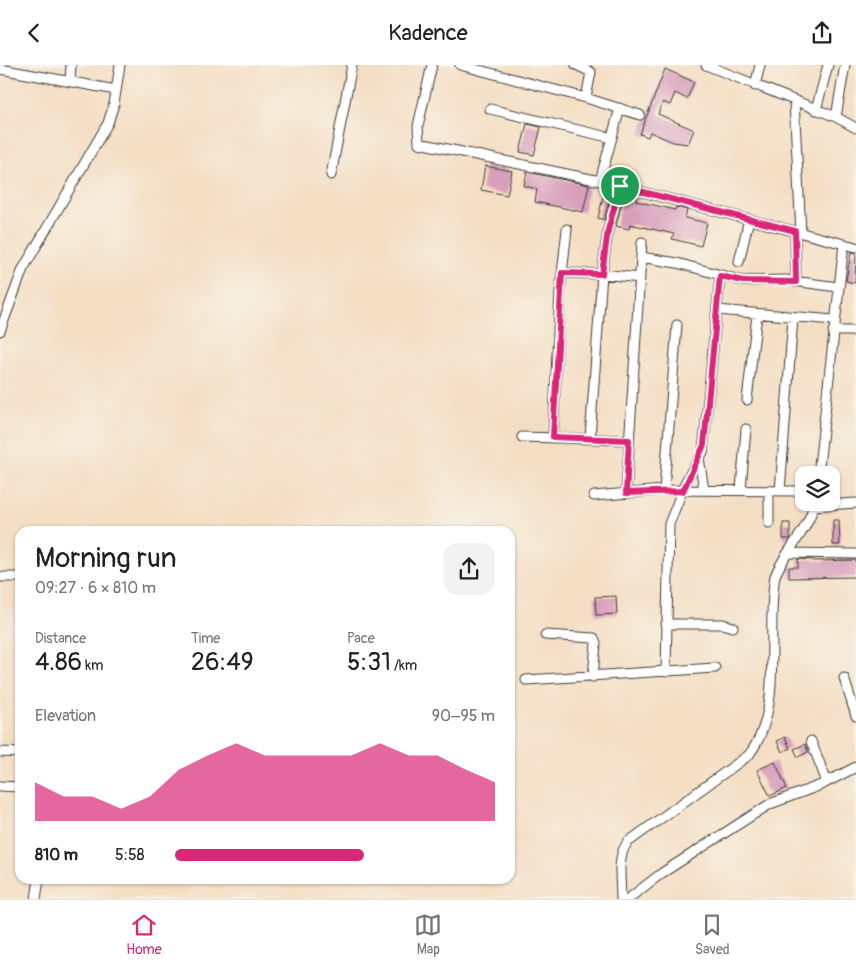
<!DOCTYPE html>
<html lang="en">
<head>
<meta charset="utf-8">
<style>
	:root { --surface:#fff; --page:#f2f2f2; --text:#202124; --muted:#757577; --line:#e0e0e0; --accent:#db2777 }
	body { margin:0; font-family:Pangolin,sans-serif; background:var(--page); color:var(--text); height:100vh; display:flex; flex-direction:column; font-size:19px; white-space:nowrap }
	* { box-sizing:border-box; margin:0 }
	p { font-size:16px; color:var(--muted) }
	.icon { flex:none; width:28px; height:28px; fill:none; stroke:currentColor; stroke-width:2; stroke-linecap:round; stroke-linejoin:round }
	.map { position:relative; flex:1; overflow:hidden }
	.side { position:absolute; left:15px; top:461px; width:500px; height:358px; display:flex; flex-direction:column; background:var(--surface); border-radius:15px; box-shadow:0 1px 4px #0004 }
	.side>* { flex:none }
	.fabs { position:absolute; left:795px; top:401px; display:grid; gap:10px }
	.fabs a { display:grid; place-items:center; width:45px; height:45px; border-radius:10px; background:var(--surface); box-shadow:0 1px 4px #0004; font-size:25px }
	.pin { position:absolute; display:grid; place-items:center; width:42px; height:42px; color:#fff; margin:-21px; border:2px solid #fff; border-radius:50%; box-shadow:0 1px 5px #0007 }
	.round { display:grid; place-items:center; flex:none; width:52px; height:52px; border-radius:15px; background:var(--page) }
	.summary { display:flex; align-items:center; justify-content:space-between; height:85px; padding:0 20px }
	h1 { font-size:28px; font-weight:600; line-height:38px }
	.stats { display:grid; grid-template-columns:repeat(3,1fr); gap:8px; height:85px; padding:5px 20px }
	.stats div { display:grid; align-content:center }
	.stats b { font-size:25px; font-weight:600 }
	.stats small { font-size:14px; font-weight:400 }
	.stats p { font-size:14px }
	.chart { height:140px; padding:10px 20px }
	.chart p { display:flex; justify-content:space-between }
	.chart svg { width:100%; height:90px; margin-top:5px; fill:var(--accent); opacity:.7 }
	ul { padding:0 20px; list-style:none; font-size:16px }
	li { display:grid; grid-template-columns:80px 60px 1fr; align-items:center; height:38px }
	li i { height:12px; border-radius:6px; background:var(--accent) }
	header { display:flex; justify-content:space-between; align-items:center; height:65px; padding:0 20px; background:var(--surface); font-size:22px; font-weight:600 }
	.menu { display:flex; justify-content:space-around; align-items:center; height:70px; border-top:1px solid var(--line); background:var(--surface); font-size:14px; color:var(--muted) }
	.menu a { display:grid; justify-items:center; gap:2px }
	.menu .on { color:var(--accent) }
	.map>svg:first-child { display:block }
	.building { fill:#d89fbb }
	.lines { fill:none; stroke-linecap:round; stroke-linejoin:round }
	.minor-casing { stroke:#3c3935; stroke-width:11 }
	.minor { stroke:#fff; stroke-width:9 }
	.route-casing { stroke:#fff; stroke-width:10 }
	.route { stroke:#db2777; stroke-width:6 }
</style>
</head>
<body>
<header><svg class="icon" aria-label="back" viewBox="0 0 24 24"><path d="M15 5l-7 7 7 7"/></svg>Kadence<svg class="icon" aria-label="share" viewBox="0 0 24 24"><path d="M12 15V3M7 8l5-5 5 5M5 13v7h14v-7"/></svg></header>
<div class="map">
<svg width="856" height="834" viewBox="0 0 856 834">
	<rect width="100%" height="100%" fill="#f7f3e8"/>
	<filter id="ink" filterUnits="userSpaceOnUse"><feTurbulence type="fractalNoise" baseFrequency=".02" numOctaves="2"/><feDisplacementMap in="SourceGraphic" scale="10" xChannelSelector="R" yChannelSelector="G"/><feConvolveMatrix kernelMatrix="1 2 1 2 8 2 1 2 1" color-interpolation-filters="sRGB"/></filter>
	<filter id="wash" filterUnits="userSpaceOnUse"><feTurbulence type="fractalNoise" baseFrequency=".0096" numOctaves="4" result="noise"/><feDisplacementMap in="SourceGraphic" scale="20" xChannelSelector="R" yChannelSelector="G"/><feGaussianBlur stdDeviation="1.12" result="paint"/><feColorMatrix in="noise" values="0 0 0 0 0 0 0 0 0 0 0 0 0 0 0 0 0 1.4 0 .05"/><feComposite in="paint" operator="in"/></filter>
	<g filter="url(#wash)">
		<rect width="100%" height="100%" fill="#f4dec3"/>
		<g id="blocks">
			<path class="building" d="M665 4 694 17 687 34 675 28 670 40 663 37 658 49 694 65 688 79 673 77 650 67 648 72 640 69Z
				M527 59 541 62 534 90 520 87Z
				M485 101 512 106 507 130 481 125Z
				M527 107 589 120 583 147 535 137 537 124 524 121Z
				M605 124 612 126 604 155 598 153Z
				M624 129 637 132 636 136 675 145 676 142 687 145 685 153 707 158 701 181 672 174 674 169 630 159 629 164 616 161Z
				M851 187 856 188 855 218 846 216Z
				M833 455H839L840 480H833Z
				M783 458H790V474H783Z
				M798 494 814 495V496L856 495V512L789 513V502H798Z
				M616 531 617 549 596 550 595 532Z
				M785 672 790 683 782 687 777 676Z
				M805 679 808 687 798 692 794 684Z
				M775 697 787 723 770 731 757 705Z"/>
		</g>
	</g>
	<g filter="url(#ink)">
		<use href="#blocks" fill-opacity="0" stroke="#3c3935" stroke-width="1"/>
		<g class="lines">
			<g class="minor-casing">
				<path id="minor" d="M432 0 418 61 419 78 600 116 856 182
					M460 0 586 33 640 50
					M576 0 591 7 586 33
					M706 0 836 52 856 63
					M0 4 116 25
					M70 16 71 0
					M755 21 760 0
					M794 36 801 168
					M490 44 612 73
					M816 45 828 0
					M836 52 845 0
					M331 110 352 0
					M600 116 620 43
					M795 166 796 217
					M641 192 677 198 743 216 786 215 838 222
					M739 197 749 154
					M562 208 602 209 640 213
					M717 245 834 255
					M0 266 23 204 108 58 114 39 120 0
					M833 266H856
					M747 335 757 250
					M522 372 629 375
					M553 372 560 227 567 164
					M590 373 602 209 608 165 620 121
					M699 393 704 425
					M818 410 844 179
					M741 424 746 364
					M664 425 677 260
					M769 425V458
					M780 426 793 253
					M626 428 642 177
					M594 431 664 425 804 426
					M813 441 856 438
					M789 488 856 489
					M0 512H20
					M666 559H723L733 562
					M545 570 594 573 596 578 593 612
					M666 607 669 459 686 416 703 387 720 211
					M844 613 856 651
					M526 615 715 603
					M811 676 827 717
					M0 687 20 688
					M0 721 20 722
					M36 834 39 814
					M621 834C621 816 616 791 628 777L749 690C785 642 765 568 775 511 785 485 809 466 814 438
					M628 834 662 808 770 739 821 720 856 702"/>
			</g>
			<use href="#minor" class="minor"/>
		</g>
	</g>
	<g class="lines" filter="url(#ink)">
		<g class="route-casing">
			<path id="route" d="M620 121 795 166 796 217 743 216 720 211 704 380 683 426 626 428 629 375 553 372 562 208 602 209 608 165Z"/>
		</g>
		<use href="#route" class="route"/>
	</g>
</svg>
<div class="fabs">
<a><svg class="icon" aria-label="layers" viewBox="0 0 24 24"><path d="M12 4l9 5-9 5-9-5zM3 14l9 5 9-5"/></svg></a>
</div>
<div class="pin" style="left:620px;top:121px;background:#1e9e55"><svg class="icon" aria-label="arrive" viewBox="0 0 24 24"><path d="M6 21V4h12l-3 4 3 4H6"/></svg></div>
<section class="side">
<div class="summary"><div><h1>Morning run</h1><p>09:27 · 6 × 810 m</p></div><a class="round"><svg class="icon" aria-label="share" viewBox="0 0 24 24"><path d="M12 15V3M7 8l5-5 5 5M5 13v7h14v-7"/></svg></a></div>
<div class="stats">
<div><p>Distance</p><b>4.86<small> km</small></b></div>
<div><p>Time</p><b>26:49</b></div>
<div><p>Pace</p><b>5:31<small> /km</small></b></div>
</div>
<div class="chart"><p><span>Elevation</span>90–95 m</p>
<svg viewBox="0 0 160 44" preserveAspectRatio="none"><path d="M0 44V25L10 32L20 32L30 38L40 32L50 19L60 12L70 6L80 12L90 12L100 12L110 12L120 6L130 12L140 12L150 19L160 25V44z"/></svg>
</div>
<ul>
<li><b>810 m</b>5:58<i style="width:59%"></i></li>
</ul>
</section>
</div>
<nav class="menu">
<a class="on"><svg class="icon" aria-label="home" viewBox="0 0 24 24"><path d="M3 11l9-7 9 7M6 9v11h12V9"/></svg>Home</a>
<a><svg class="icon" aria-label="map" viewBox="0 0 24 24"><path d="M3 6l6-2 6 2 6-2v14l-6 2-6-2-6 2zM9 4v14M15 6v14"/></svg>Map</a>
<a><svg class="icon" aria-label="saved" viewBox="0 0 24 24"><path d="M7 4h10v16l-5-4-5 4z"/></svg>Saved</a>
</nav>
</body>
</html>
